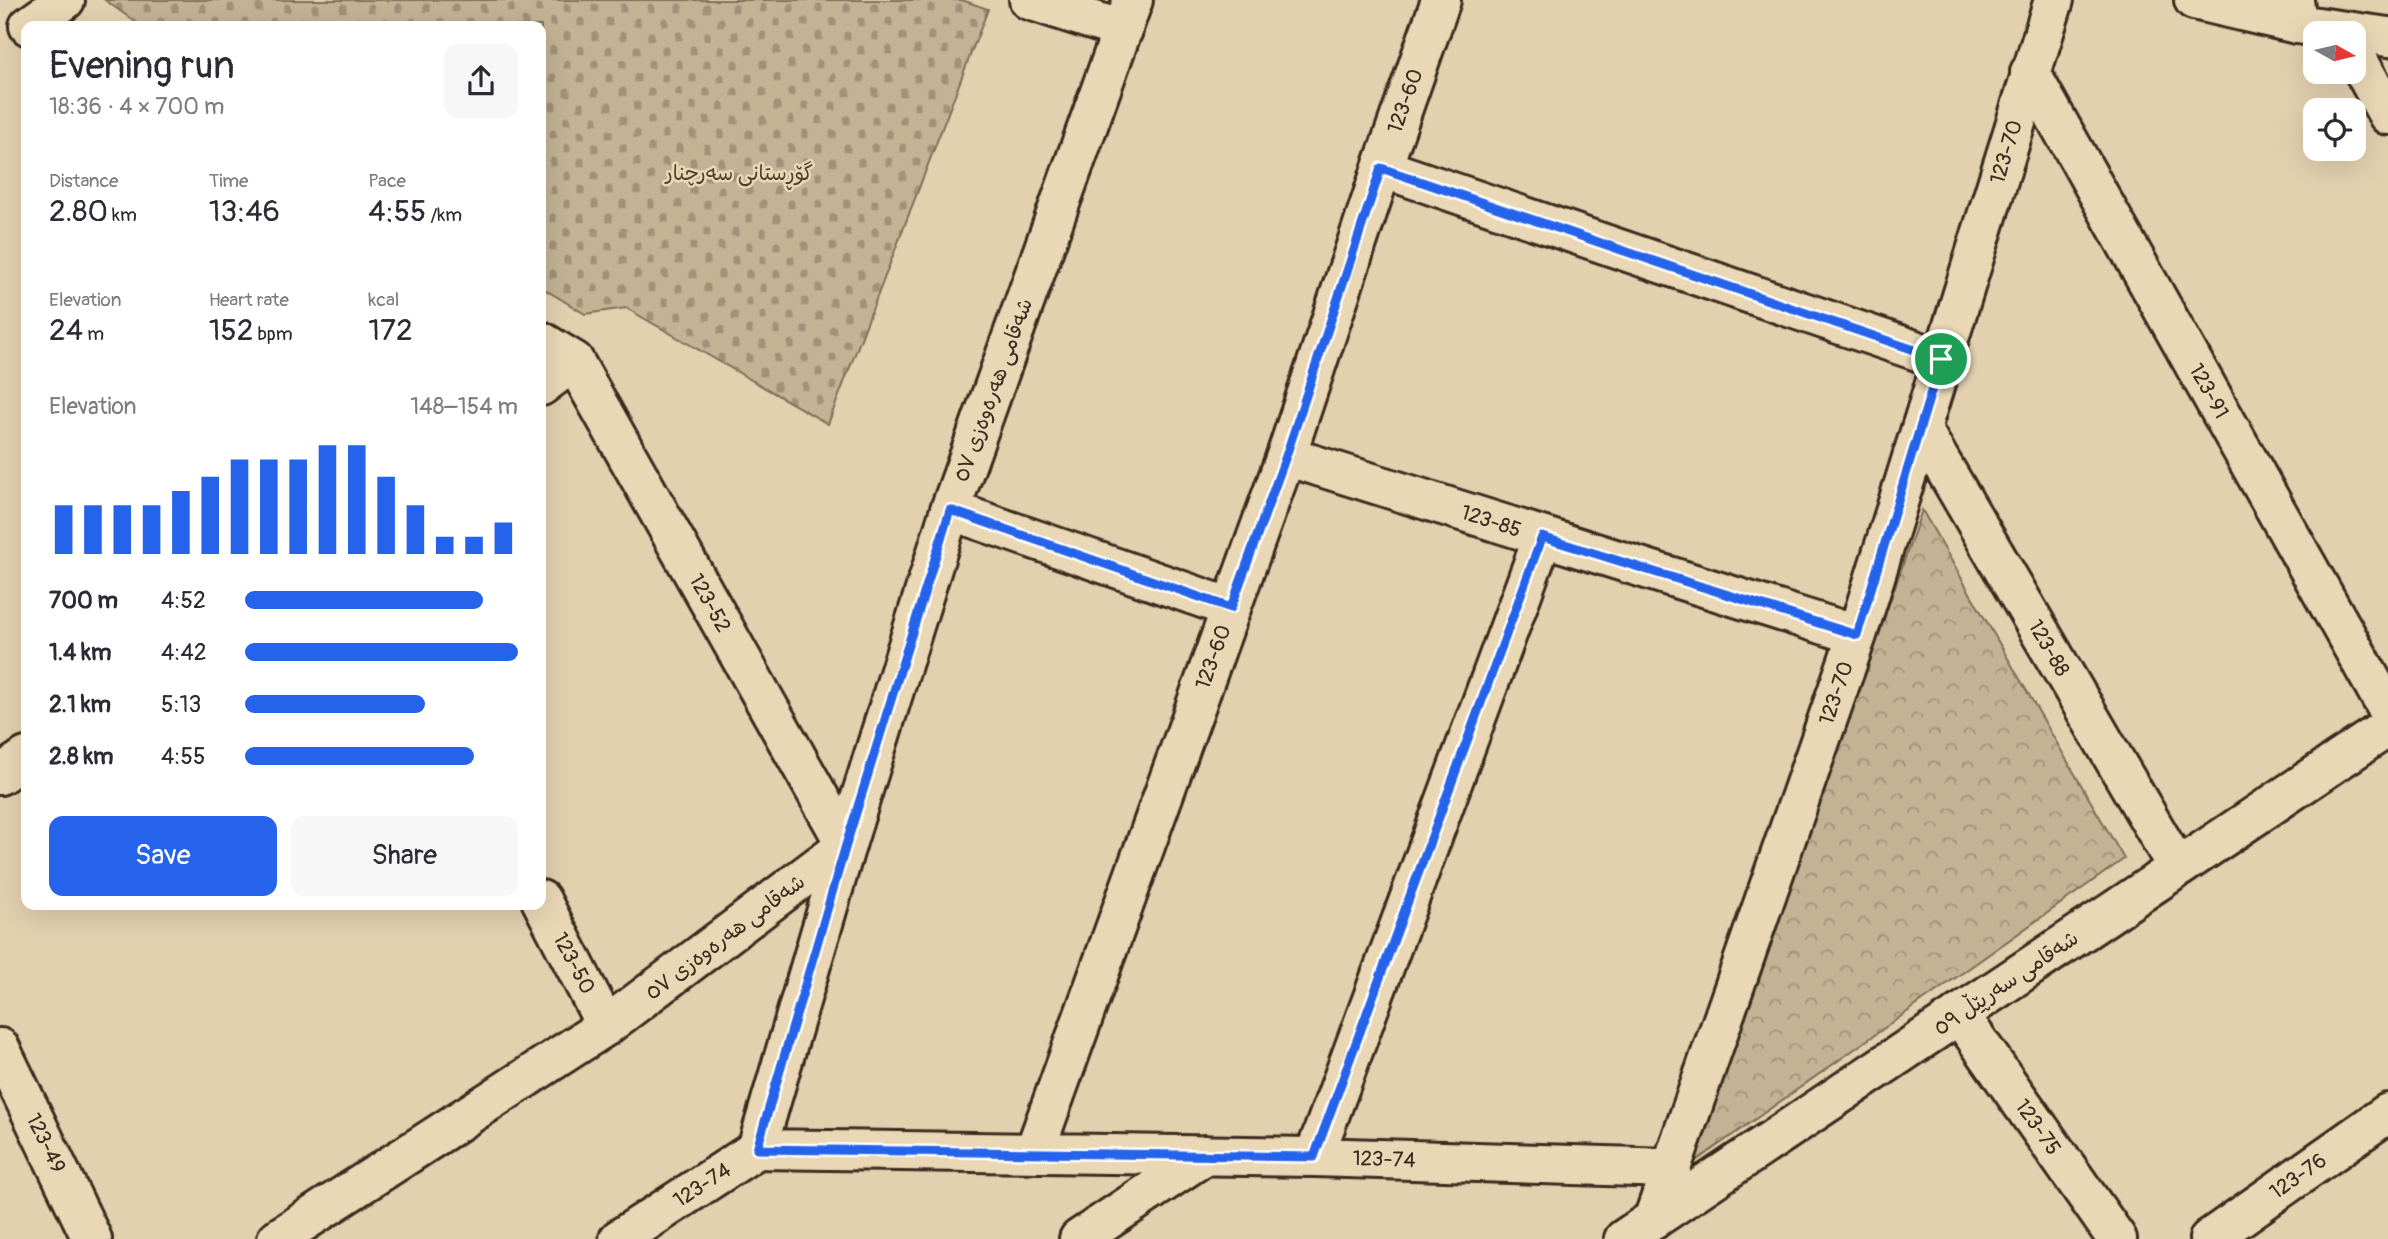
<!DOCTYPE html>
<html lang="en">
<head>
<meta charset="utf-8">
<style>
	:root { --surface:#fff; --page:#f7f7f7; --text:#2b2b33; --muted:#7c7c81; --accent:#2563eb }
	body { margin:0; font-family:Pangolin,"Playpen Sans Arabic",sans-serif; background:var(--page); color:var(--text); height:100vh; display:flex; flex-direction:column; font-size:26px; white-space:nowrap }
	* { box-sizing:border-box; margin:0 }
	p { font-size:23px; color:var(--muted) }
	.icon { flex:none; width:38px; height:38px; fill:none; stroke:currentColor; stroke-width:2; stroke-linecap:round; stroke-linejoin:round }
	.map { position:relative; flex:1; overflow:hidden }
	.side { position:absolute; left:21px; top:21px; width:525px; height:889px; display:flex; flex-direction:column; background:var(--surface); border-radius:14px; box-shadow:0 7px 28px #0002 }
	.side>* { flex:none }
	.needle { width:46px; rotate:98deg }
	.tools { position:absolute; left:2303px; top:21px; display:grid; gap:14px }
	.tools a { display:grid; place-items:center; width:63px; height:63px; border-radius:14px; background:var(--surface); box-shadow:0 7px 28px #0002; font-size:35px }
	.pin { position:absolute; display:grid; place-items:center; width:60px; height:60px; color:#fff; margin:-30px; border:4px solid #fff; border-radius:50%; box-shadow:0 2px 7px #0007 }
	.round { display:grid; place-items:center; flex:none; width:74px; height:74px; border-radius:14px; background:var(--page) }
	.overview { display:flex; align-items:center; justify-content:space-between; height:119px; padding:0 28px }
	h1 { font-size:38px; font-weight:600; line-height:52px }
	.metrics { display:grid; grid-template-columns:repeat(3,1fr); gap:10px; height:119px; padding:7px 28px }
	.metrics div { display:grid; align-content:center }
	.metrics b { font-size:30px; font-weight:600 }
	.metrics small { font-size:19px; font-weight:400 }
	.metrics p { font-size:19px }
	.chart { height:196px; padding:14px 28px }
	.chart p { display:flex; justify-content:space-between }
	.chart svg { width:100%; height:126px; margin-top:7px; stroke:var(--accent); stroke-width:6 }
	.primary-button { display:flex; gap:14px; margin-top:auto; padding:14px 28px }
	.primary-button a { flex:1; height:80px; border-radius:14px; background:var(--accent); color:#fff; font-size:28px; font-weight:600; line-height:80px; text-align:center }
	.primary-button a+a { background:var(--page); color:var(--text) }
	ul { padding:0 28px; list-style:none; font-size:23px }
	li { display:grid; grid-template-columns:112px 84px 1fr; align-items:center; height:52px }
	li i { height:18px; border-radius:9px; background:var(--accent) }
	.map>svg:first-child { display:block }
	.cemetery { fill:url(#cemetery-stones); stroke:#7f6e59; stroke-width:2 }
	.park { fill:url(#park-crowns); stroke:#7f6e59; stroke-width:2 }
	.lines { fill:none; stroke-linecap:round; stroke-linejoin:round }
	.minor-casing { stroke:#3b2a1e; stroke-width:44 }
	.tertiary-casing { stroke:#3b2a1e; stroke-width:44 }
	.minor { stroke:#e9d7b5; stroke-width:38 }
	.tertiary { stroke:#e9d7b5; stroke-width:38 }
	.route-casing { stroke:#fff; stroke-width:14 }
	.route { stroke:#2563eb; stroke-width:9 }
	.labels { text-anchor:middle; stroke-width:5; stroke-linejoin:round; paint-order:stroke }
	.street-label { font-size:21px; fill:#3b2a1e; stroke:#e9d7b5 }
	.park-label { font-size:21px; fill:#4f3e30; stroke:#e9d7b5 }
</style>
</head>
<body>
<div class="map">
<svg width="2388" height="1239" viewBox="0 0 2388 1239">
	<defs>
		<pattern id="cemetery-stones" width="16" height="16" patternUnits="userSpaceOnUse" patternTransform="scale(1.75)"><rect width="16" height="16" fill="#c3b294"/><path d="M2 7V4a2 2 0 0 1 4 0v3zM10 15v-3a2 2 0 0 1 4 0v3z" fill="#a09178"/></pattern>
		<pattern id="park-crowns" width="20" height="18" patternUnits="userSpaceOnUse" patternTransform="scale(1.75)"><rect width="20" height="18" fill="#c3b294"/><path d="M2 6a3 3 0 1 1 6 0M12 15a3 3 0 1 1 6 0" fill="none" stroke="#a09178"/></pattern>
	</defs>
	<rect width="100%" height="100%" fill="#e2d0af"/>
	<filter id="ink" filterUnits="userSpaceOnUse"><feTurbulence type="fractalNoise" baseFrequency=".0143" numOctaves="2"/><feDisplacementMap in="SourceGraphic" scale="14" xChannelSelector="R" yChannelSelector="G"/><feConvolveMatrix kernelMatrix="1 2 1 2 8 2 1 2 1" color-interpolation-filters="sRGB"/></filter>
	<g filter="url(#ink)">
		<path class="cemetery" d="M105 0H962L988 9 828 424 626 308 585 314 541 287V26H141Z"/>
		<path class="park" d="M1922 510 2124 859 1693 1163Z"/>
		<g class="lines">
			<g class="minor-casing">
				<path id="minor" d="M1029 0 1123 30
					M2294 0 2297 24
					M29 26 65 0
					M2354 53 2388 115
					M2030 72 2388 710
					M1382 168 1941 359
					M541 341 574 361 846 845 757 1149
					M541 386 574 361
					M1921 428 2177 867
					M1286 456 1857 635
					M950 510 1231 608
					M0 775 26 757
					M541 900 606 1026
					M1959 1014 2117 1239
					M0 1048 92 1239
					M1034 1153 1286 456 1382 168 1441 0
					M1314 1157 1543 537
					M1653 1220 1857 635 2054 0
					M619 1239 757 1149 1314 1157 1671 1168
					M1079 1239 1205 1155
					M2209 1239 2388 1113"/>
			</g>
			<g class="tertiary-casing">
				<path id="tertiary" d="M2194 0 2297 24 2388 37
					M277 1239 606 1026 846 845 950 510 1133 0
					M1624 1239 2388 727"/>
			</g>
			<use href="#minor" class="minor"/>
			<use href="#tertiary" class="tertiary"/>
		</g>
	</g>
	<g class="lines" filter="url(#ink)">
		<g class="route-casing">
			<path id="route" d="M1381 168 1941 359 1857 635 1542 537 1314 1157 757 1149 846 845 950 510 1231 608 1286 456Z"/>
		</g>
		<use href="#route" class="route"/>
	</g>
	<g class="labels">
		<g class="street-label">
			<text transform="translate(1405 101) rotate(-70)" y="7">123-60</text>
			<text transform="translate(2006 152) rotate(-73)" y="7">123-70</text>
			<text transform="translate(993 390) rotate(-70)" y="7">شەقامی هەرەوەزی ٥٧</text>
			<text transform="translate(2209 391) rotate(61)" y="7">123-91</text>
			<text transform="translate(1491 521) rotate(18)" y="7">123-85</text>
			<text transform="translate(710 603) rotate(61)" y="7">123-52</text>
			<text transform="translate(2049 648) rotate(60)" y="7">123-88</text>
			<text transform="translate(1213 657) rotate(-70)" y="7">123-60</text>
			<text transform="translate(1836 693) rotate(-71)" y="7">123-70</text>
			<text transform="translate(725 937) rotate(-37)" y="7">شەقامی هەرەوەزی ٥٧</text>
			<text transform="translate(574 963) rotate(62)" y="7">123-50</text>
			<text transform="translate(2006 983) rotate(-34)" y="7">شەقامی سەرپێڵ ٥٩</text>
			<text transform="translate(2038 1127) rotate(55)" y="7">123-75</text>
			<text transform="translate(46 1143) rotate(64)" y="7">123-49</text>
			<text transform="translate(1384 1159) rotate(2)" y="7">123-74</text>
			<text transform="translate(2298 1176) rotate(-35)" y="7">123-76</text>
			<text transform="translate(702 1185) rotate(-33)" y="7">123-74</text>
		</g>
		<g class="park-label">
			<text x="739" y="180">گۆڕستانی سەرچنار</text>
		</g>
	</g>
</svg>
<div class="tools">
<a><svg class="needle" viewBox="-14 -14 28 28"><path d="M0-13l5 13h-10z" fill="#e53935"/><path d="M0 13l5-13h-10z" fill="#7c7c81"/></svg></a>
<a><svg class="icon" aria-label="locate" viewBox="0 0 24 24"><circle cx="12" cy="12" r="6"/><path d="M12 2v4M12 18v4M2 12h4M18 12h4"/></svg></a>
</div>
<div class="pin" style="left:1941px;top:359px;background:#1e9e55"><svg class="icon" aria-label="arrive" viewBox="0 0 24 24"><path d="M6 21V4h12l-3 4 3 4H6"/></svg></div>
<section class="side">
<div class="overview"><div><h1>Evening run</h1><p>18:36 · 4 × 700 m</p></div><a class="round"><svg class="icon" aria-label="share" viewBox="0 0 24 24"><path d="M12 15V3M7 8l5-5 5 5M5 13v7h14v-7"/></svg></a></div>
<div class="metrics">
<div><p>Distance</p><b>2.80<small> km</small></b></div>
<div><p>Time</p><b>13:46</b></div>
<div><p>Pace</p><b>4:55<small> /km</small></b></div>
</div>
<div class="metrics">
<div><p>Elevation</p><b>24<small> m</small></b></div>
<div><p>Heart rate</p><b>152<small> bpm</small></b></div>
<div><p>kcal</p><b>172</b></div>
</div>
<div class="chart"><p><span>Elevation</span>148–154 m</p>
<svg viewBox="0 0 160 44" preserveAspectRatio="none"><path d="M5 44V27M15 44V27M25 44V27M35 44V27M45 44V22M55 44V17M65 44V11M75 44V11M85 44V11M95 44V6M105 44V6M115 44V17M125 44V27M135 44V38M145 44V38M155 44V33"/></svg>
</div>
<ul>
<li><b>700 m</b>4:52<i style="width:87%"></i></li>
<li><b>1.4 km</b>4:42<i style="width:100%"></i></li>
<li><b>2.1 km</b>5:13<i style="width:66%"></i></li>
<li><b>2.8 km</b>4:55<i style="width:84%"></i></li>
</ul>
<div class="primary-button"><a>Save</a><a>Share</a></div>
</section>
</div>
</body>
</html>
